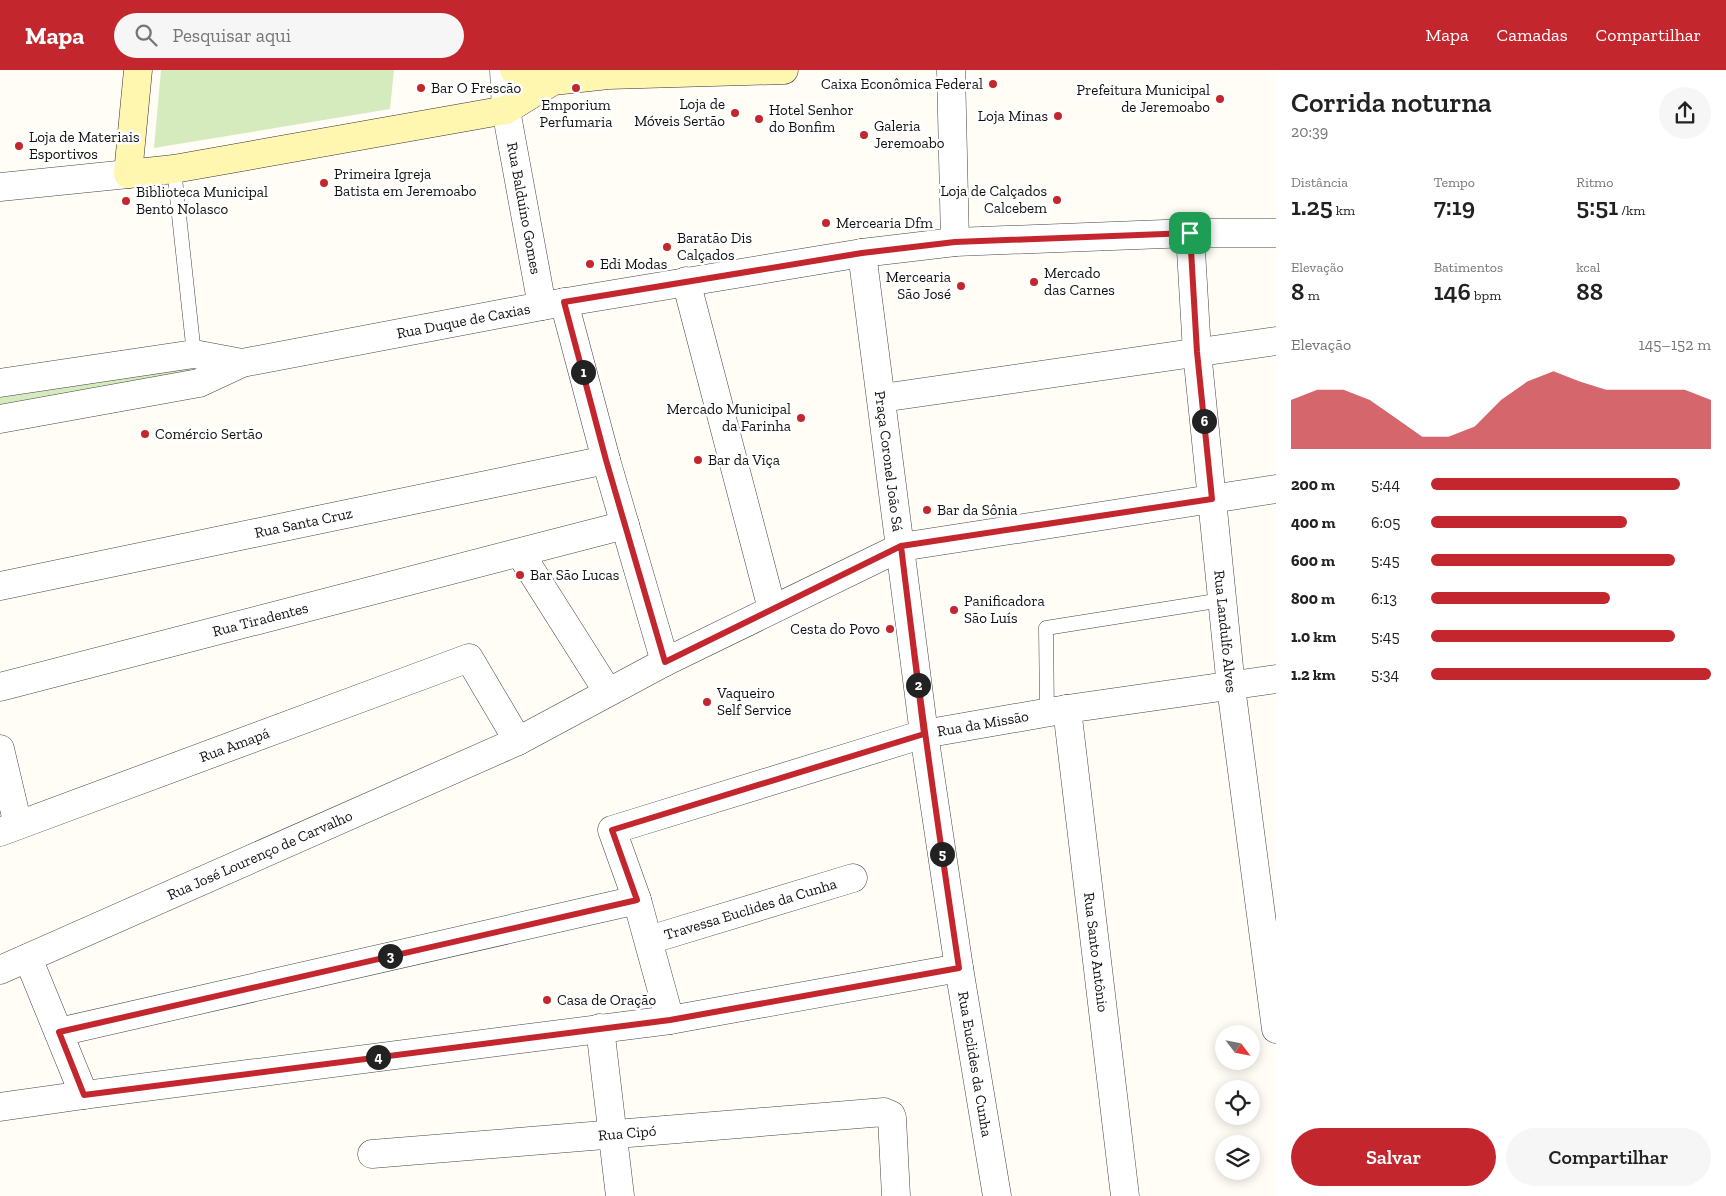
<!DOCTYPE html>
<html lang="pt">
<head>
<meta charset="utf-8">
<style>
	:root { --surface:#fff; --page:#f6f6f6; --text:#222; --muted:#767676; --accent:#c4262e }
	body { margin:0; font-family:"Zilla Slab",serif; background:var(--page); color:var(--text); height:100vh; display:flex; flex-direction:column; font-size:19px; white-space:nowrap }
	* { box-sizing:border-box; margin:0 }
	p { font-size:16px; color:var(--muted) }
	.icon { flex:none; width:28px; height:28px; fill:none; stroke:currentColor; stroke-width:2; stroke-linecap:round; stroke-linejoin:round }
	.map { position:relative; flex:1; overflow:hidden }
	.details { display:flex; flex-direction:column; background:var(--surface); width:450px }
	.details>* { flex:none }
	.needle { width:32px; rotate:122deg }
	.fabs { position:absolute; left:1215px; top:955px; display:grid; gap:10px }
	.fabs a { display:grid; place-items:center; width:45px; height:45px; border-radius:50%; background:var(--surface); box-shadow:0 2px 12px #0003; font-size:25px }
	.pin { position:absolute; display:grid; place-items:center; width:42px; height:42px; color:#fff; margin:-21px; border-radius:10px; box-shadow:0 2px 8px #0006 }
	.km { position:absolute; width:25px; height:25px; margin:-12px; border-radius:50%; background:#222; color:#fff; font-size:14px; line-height:25px; text-align:center }
	.round { display:grid; place-items:center; flex:none; width:52px; height:52px; border-radius:26px; background:var(--page) }
	.head { display:flex; align-items:center; justify-content:space-between; height:85px; padding:0 15px }
	h1 { font-size:28px; font-weight:600; line-height:38px }
	.stats { display:grid; grid-template-columns:repeat(3,1fr); gap:8px; height:85px; padding:5px 15px }
	.stats div { display:grid; align-content:center }
	.stats b { font-size:25px; font-weight:600 }
	.stats small { font-size:14px; font-weight:400 }
	.stats p { font-size:14px }
	.chart { height:140px; padding:10px 15px }
	.chart p { display:flex; justify-content:space-between }
	.chart svg { width:100%; height:90px; margin-top:5px; fill:var(--accent); opacity:.7 }
	.action { display:flex; gap:10px; margin-top:auto; padding:10px 15px }
	.action a { flex:1; height:58px; border-radius:30px; background:var(--accent); color:#fff; font-size:20px; font-weight:600; line-height:58px; text-align:center }
	.action a+a { background:var(--page); color:var(--text) }
	ul { padding:0 15px; list-style:none; font-size:16px }
	li { display:grid; grid-template-columns:80px 60px 1fr; align-items:center; height:38px }
	li i { height:12px; border-radius:6px; background:var(--accent) }
	header { display:flex; align-items:center; gap:30px; box-sizing:border-box; height:70px; padding:0 25px; background:var(--accent); color:#fff }
	header strong { font-size:24px }
	nav { display:flex; gap:28px; margin-inline-start:auto; font-size:18px }
	.search { width:350px; height:45px; background:var(--page); display:flex; align-items:center; gap:12px; box-sizing:border-box; padding:0 18px; border-radius:28px; color:var(--muted); font-size:19px }
	main { display:flex; flex:1; min-height:0 }
	.map>svg:first-child { display:block }
	.green { fill:#d5ebbd }
	.lines { fill:none; stroke-linecap:round; stroke-linejoin:round }
	.lane-casing { stroke:#444; stroke-width:15 }
	.street-casing { stroke:#444; stroke-width:29 }
	.secondary-casing { stroke:#333; stroke-width:29 }
	.lane { stroke:#fff; stroke-width:14 }
	.street { stroke:#fff; stroke-width:28 }
	.secondary { stroke:#fff6b0; stroke-width:28 }
	.route-casing { stroke:#fff; stroke-width:10 }
	.route { stroke:#c4262e; stroke-width:6 }
	.poi-dot { fill:#c4262e; stroke:#fff; stroke-width:2 }
	.labels { text-anchor:middle; stroke-width:5; stroke-linejoin:round; paint-order:stroke }
	.poi-label { font-size:15px; fill:#111; stroke:#fff; text-anchor:start }
	.street-label { font-size:15px; fill:#111; stroke:#fff }
</style>
</head>
<body>
<header>
<strong>Mapa</strong>
<div class="search"><svg class="icon" aria-label="search" viewBox="0 0 24 24"><circle cx="10" cy="10" r="6"/><path d="M15 15l6 6"/></svg>Pesquisar aqui</div>
<nav><a>Mapa</a><a>Camadas</a><a>Compartilhar</a></nav>
</header>
<main>
<div class="map">
<svg width="1276" height="1126" viewBox="0 0 1276 1126">
	<rect width="100%" height="100%" fill="#fffdf5"/>
	<path class="green" d="M161 0H394L390 39 154 78Z
		M190 293 192 306 0 337V324Z"/>
	<g class="lines">
		<g class="lane-casing">
			<path id="lane" d="M174 99 194 284
				M1047 643 1046 558 1222 530"/>
		</g>
		<g class="street-casing">
			<g id="street">
				<path id="s1" d="M504 0 506 40 542 236"/>
				<path d="M951 0 955 172"/>
				<path d="M0 117 128 104"/>
				<path id="s2" d="M1190 163 1197 282 1231 617 1276 959"/>
				<path id="s3" d="M862 183 924 664 959 898 997 1126"/>
				<path d="M686 211 772 539"/>
				<path d="M564 232 606 390 665 592"/>
				<path d="M0 313 194 284 242 293"/>
				<path d="M882 328 1276 271"/>
				<path id="s4" d="M0 349 199 313 242 293 542 236 862 183 955 172 1190 163H1276"/>
				<path d="M520 483 608 622"/>
				<path id="s5" d="M0 516 606 390"/>
				<path id="s6" d="M0 617 625 455"/>
				<path id="s7" d="M1067 639 1125 1126"/>
				<path d="M0 679 18 755"/>
				<path id="s8" d="M0 762 469 588 518 671"/>
				<path id="s9" d="M649 870 853 808"/>
				<path d="M28 888 84 1025"/>
				<path id="s10" d="M0 900 518 671 665 592 901 477 1276 419"/>
				<path id="s11" d="M670 950 637 830 612 760 924 664 1067 639 1276 609"/>
				<path d="M600 958 620 1126"/>
				<path d="M59 962 637 830"/>
				<path d="M0 1037 84 1025 670 950 959 898"/>
				<path id="s12" d="M372 1084 884 1042 891 1045 892 1048 896 1126"/>
			</g>
		</g>
		<g class="secondary-casing">
			<path id="secondary" d="M138 0 128 104 174 99 506 40 553 11
				M514 0 553 11 608 5 784 0"/>
		</g>
		<use href="#lane" class="lane"/>
		<use href="#street" class="street"/>
		<use href="#secondary" class="secondary"/>
	</g>
	<g class="lines">
		<g class="route-casing">
			<path id="route" d="M1190 163 955 172 862 183 564 232 606 390 665 592 901 476 924 664 612 760 637 830 59 962 84 1025 670 950 959 898C938 758 918 618 901 476L1212 429 1197 282 1190 163"/>
		</g>
		<use href="#route" class="route"/>
	</g>
	<g class="poi-dot">
		<circle cx="993" cy="14" r="5"/>
		<circle cx="421" cy="18" r="5"/>
		<circle cx="576" cy="18" r="5"/>
		<circle cx="1220" cy="29" r="5"/>
		<circle cx="735" cy="43" r="5"/>
		<circle cx="1058" cy="46" r="5"/>
		<circle cx="759" cy="49" r="5"/>
		<circle cx="864" cy="65" r="5"/>
		<circle cx="19" cy="76" r="5"/>
		<circle cx="324" cy="113" r="5"/>
		<circle cx="1057" cy="130" r="5"/>
		<circle cx="126" cy="131" r="5"/>
		<circle cx="826" cy="153" r="5"/>
		<circle cx="667" cy="177" r="5"/>
		<circle cx="590" cy="194" r="5"/>
		<circle cx="1034" cy="212" r="5"/>
		<circle cx="961" cy="216" r="5"/>
		<circle cx="801" cy="348" r="5"/>
		<circle cx="145" cy="364" r="5"/>
		<circle cx="698" cy="390" r="5"/>
		<circle cx="927" cy="440" r="5"/>
		<circle cx="520" cy="505" r="5"/>
		<circle cx="954" cy="540" r="5"/>
		<circle cx="890" cy="559" r="5"/>
		<circle cx="707" cy="632" r="5"/>
		<circle cx="547" cy="930" r="5"/>
	</g>
	<g class="labels">
		<g class="poi-label">
			<text x="983" y="19" text-anchor="end">Caixa Econômica Federal</text>
			<text x="431" y="23">Bar O Frescão</text>
			<text x="1210" y="25" text-anchor="end">Prefeitura Municipal<tspan x="1210" dy="17">de Jeremoabo</tspan></text>
			<text x="725" y="39" text-anchor="end">Loja de<tspan x="725" dy="17">Móveis Sertão</tspan></text>
			<text x="576" y="40" text-anchor="middle">Emporium<tspan x="576" dy="17">Perfumaria</tspan></text>
			<text x="769" y="45">Hotel Senhor<tspan x="769" dy="17">do Bonfim</tspan></text>
			<text x="1048" y="51" text-anchor="end">Loja Minas</text>
			<text x="874" y="61">Galeria<tspan x="874" dy="17">Jeremoabo</tspan></text>
			<text x="29" y="72">Loja de Materiais<tspan x="29" dy="17">Esportivos</tspan></text>
			<text x="334" y="109">Primeira Igreja<tspan x="334" dy="17">Batista em Jeremoabo</tspan></text>
			<text x="1047" y="126" text-anchor="end">Loja de Calçados<tspan x="1047" dy="17">Calcebem</tspan></text>
			<text x="136" y="127">Biblioteca Municipal<tspan x="136" dy="17">Bento Nolasco</tspan></text>
			<text x="836" y="158">Mercearia Dfm</text>
			<text x="677" y="173">Baratão Dis<tspan x="677" dy="17">Calçados</tspan></text>
			<text x="600" y="199">Edi Modas</text>
			<text x="1044" y="208">Mercado<tspan x="1044" dy="17">das Carnes</tspan></text>
			<text x="951" y="212" text-anchor="end">Mercearia<tspan x="951" dy="17">São José</tspan></text>
			<text x="791" y="344" text-anchor="end">Mercado Municipal<tspan x="791" dy="17">da Farinha</tspan></text>
			<text x="155" y="369">Comércio Sertão</text>
			<text x="708" y="395">Bar da Viça</text>
			<text x="937" y="445">Bar da Sônia</text>
			<text x="530" y="510">Bar São Lucas</text>
			<text x="964" y="536">Panificadora<tspan x="964" dy="17">São Luís</tspan></text>
			<text x="880" y="564" text-anchor="end">Cesta do Povo</text>
			<text x="717" y="628">Vaqueiro<tspan x="717" dy="17">Self Service</tspan></text>
			<text x="557" y="935">Casa de Oração</text>
		</g>
		<g class="street-label">
			<text dy="5" stroke="none"><textPath href="#s1" startOffset="140">Rua Balduíno Gomes</textPath></text>
			<text dy="5" stroke="none"><textPath href="#s4" startOffset="475">Rua Duque de Caxias</textPath></text>
			<text dy="5" stroke="none"><textPath href="#s3" startOffset="210">Praça Coronel João Sá</textPath></text>
			<text dy="5" stroke="none"><textPath href="#s5" startOffset="310">Rua Santa Cruz</textPath></text>
			<text dy="5" stroke="none"><textPath href="#s6" startOffset="269">Rua Tiradentes</textPath></text>
			<text dy="5" stroke="none"><textPath href="#s2" startOffset="400">Rua Landulfo Alves</textPath></text>
			<text dy="5" stroke="none"><textPath href="#s11" startOffset="585">Rua da Missão</textPath></text>
			<text dy="5" stroke="none"><textPath href="#s8" startOffset="250">Rua Amapá</textPath></text>
			<text dy="5" stroke="none"><textPath href="#s10" startOffset="284">Rua José Lourenço de Carvalho</textPath></text>
			<text dy="5" stroke="none"><textPath href="#s9" startOffset="106">Travessa Euclides da Cunha</textPath></text>
			<text dy="5" stroke="none"><textPath href="#s7" startOffset="245">Rua Santo Antônio</textPath></text>
			<text dy="5" stroke="none"><textPath href="#s3" startOffset="819">Rua Euclides da Cunha</textPath></text>
			<text dy="5" stroke="none"><textPath href="#s12" startOffset="256">Rua Cipó</textPath></text>
		</g>
	</g>
</svg>
<div class="fabs">
<a><svg class="needle" viewBox="-14 -14 28 28"><path d="M0-13l5 13h-10z" fill="#e53935"/><path d="M0 13l5-13h-10z" fill="#767676"/></svg></a>
<a><svg class="icon" aria-label="locate" viewBox="0 0 24 24"><circle cx="12" cy="12" r="6"/><path d="M12 2v4M12 18v4M2 12h4M18 12h4"/></svg></a>
<a><svg class="icon" aria-label="layers" viewBox="0 0 24 24"><path d="M12 4l9 5-9 5-9-5zM3 14l9 5 9-5"/></svg></a>
</div>
<div class="pin" style="left:1190px;top:163px;background:#1e9e55"><svg class="icon" aria-label="arrive" viewBox="0 0 24 24"><path d="M6 21V4h12l-3 4 3 4H6"/></svg></div>
<b class="km" style="left:583px;top:302px">1</b>
<b class="km" style="left:918px;top:615px">2</b>
<b class="km" style="left:390px;top:886px">3</b>
<b class="km" style="left:378px;top:987px">4</b>
<b class="km" style="left:942px;top:784px">5</b>
<b class="km" style="left:1204px;top:351px">6</b>
</div>
<section class="details">
<div class="head"><div><h1>Corrida noturna</h1><p>20:39</p></div><a class="round"><svg class="icon" aria-label="share" viewBox="0 0 24 24"><path d="M12 15V3M7 8l5-5 5 5M5 13v7h14v-7"/></svg></a></div>
<div class="stats">
<div><p>Distância</p><b>1.25<small> km</small></b></div>
<div><p>Tempo</p><b>7:19</b></div>
<div><p>Ritmo</p><b>5:51<small> /km</small></b></div>
</div>
<div class="stats">
<div><p>Elevação</p><b>8<small> m</small></b></div>
<div><p>Batimentos</p><b>146<small> bpm</small></b></div>
<div><p>kcal</p><b>88</b></div>
</div>
<div class="chart"><p><span>Elevação</span>145–152 m</p>
<svg viewBox="0 0 160 44" preserveAspectRatio="none"><path d="M0 44V20L10 15L20 15L30 20L40 29L50 38L60 38L70 33L80 20L90 11L100 6L110 11L120 15L130 15L140 15L150 15L160 20V44z"/></svg>
</div>
<ul>
<li><b>200 m</b>5:44<i style="width:89%"></i></li>
<li><b>400 m</b>6:05<i style="width:70%"></i></li>
<li><b>600 m</b>5:45<i style="width:87%"></i></li>
<li><b>800 m</b>6:13<i style="width:64%"></i></li>
<li><b>1.0 km</b>5:45<i style="width:87%"></i></li>
<li><b>1.2 km</b>5:34<i style="width:100%"></i></li>
</ul>
<div class="action"><a>Salvar</a><a>Compartilhar</a></div>
</section>
</main>
</body>
</html>
